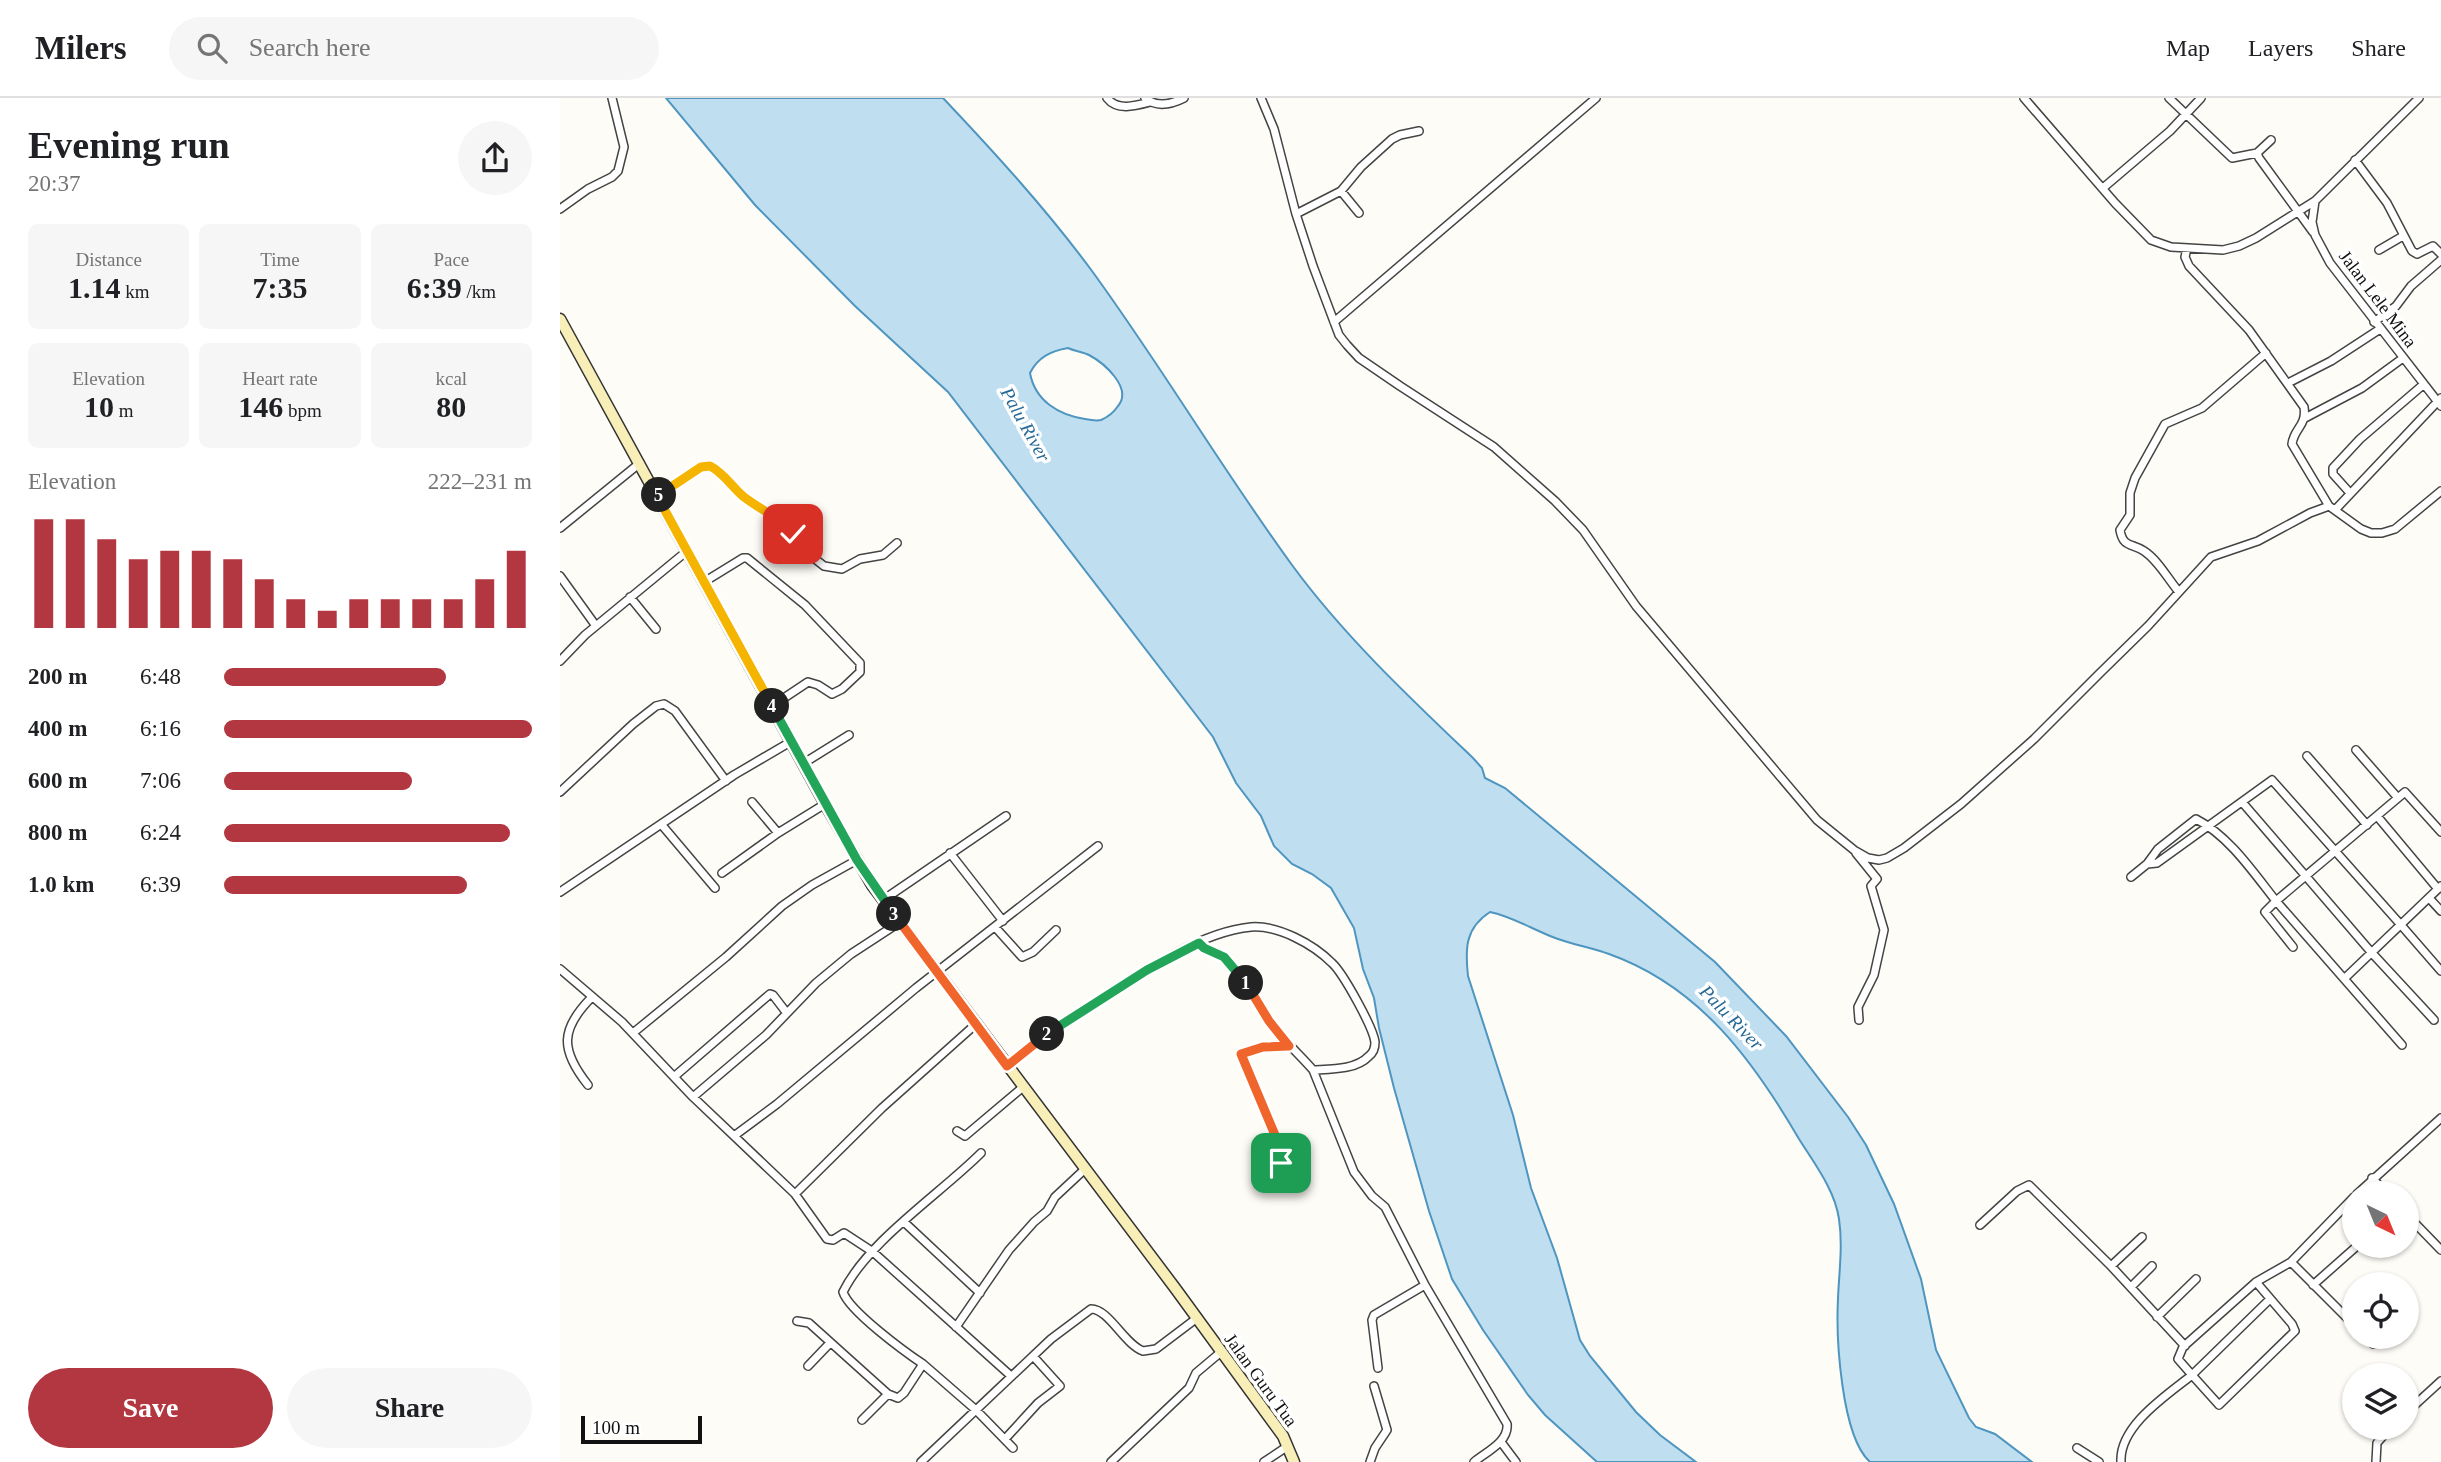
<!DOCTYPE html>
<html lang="en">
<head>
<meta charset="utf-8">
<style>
	:root { --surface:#fff; --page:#f6f6f6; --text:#202124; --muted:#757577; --line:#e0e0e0; --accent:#b33740 }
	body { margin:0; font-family:Georgia,serif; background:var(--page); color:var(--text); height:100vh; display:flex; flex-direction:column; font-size:26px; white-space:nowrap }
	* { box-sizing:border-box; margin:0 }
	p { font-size:23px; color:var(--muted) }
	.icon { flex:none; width:38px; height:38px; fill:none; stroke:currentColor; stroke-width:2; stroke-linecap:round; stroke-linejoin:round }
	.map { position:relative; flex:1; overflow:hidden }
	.drawer { display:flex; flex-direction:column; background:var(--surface); width:560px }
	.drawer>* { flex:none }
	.needle { width:46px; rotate:137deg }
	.tools { position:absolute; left:1782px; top:1083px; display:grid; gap:14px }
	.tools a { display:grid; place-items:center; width:77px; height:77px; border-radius:50%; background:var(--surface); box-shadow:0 2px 5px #0004; font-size:35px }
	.scale { position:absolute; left:21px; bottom:18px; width:121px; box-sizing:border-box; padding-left:7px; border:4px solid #111; border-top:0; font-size:19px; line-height:24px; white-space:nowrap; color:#111; -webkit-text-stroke:5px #fff; paint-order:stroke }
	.pin { position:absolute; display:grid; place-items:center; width:60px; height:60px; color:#fff; margin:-30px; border-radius:14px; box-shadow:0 4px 10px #0006 }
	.km { position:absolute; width:35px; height:35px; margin:-18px; border-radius:50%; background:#222; color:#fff; font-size:19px; line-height:35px; text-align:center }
	.round { display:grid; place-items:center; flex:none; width:74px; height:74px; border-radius:37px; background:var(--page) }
	.head { display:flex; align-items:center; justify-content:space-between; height:119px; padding:0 28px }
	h1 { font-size:38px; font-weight:600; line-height:52px }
	.stats { display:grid; grid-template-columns:repeat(3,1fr); gap:10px; height:119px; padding:7px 28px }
	.stats div { display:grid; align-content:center; border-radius:10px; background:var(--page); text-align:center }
	.stats b { font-size:30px; font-weight:600 }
	.stats small { font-size:19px; font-weight:400 }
	.stats p { font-size:19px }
	.chart { height:196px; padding:14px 28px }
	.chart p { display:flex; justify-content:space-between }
	.chart svg { width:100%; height:126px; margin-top:7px; stroke:var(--accent); stroke-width:6 }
	.button { display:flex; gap:14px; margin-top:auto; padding:14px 28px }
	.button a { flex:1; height:80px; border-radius:42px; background:var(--accent); color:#fff; font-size:28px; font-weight:600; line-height:80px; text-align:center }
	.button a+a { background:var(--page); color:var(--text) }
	ul { padding:0 28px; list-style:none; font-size:23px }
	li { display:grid; grid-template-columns:112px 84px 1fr; align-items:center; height:52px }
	li i { height:18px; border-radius:9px; background:var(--accent) }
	header { display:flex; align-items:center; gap:42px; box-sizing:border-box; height:98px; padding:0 35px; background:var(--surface); border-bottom:2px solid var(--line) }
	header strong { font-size:33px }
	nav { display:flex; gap:38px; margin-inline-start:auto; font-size:24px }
	.search { width:490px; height:63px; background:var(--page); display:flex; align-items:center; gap:18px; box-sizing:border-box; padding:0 24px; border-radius:38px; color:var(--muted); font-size:26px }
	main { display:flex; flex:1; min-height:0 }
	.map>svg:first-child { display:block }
	.water { fill:#bfdff0; stroke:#4e95c0; stroke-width:2; fill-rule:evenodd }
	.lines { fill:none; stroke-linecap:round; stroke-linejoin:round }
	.street-casing { stroke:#444; stroke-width:10 }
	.secondary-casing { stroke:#333; stroke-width:13 }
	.street { stroke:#fff; stroke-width:7 }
	.secondary { stroke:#f7eeb8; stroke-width:10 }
	.split-1-casing { stroke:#fff; stroke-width:14 }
	.split-2-casing { stroke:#fff; stroke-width:14 }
	.split-3-casing { stroke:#fff; stroke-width:14 }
	.split-4-casing { stroke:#fff; stroke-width:14 }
	.split-5-casing { stroke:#fff; stroke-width:14 }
	.split-6-casing { stroke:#fff; stroke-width:14 }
	.split-1 { stroke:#f0652b; stroke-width:9 }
	.split-2 { stroke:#22a559; stroke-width:9 }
	.split-3 { stroke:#f0652b; stroke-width:9 }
	.split-4 { stroke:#22a559; stroke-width:9 }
	.split-5 { stroke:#f5b400; stroke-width:9 }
	.split-6 { stroke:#f5b400; stroke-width:9 }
	.labels { text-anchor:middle; stroke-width:7; stroke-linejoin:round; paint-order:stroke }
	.street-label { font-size:18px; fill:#111; stroke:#fff }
	.water-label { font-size:19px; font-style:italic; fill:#266996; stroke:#fff }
</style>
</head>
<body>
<header>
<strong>Milers</strong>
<div class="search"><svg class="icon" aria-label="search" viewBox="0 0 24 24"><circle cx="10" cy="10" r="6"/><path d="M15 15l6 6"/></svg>Search here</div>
<nav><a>Map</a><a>Layers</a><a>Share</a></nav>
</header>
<main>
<section class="drawer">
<div class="head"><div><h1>Evening run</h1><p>20:37</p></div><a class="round"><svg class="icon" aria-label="share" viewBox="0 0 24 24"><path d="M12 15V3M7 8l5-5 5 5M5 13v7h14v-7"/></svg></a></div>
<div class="stats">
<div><p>Distance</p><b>1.14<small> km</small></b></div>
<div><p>Time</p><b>7:35</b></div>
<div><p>Pace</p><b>6:39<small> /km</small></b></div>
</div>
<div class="stats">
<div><p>Elevation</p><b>10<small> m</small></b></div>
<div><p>Heart rate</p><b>146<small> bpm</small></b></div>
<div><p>kcal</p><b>80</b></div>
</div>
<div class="chart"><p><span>Elevation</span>222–231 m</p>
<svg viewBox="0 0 160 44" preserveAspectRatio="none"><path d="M5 44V6M15 44V6M25 44V13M35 44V20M45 44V17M55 44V17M65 44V20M75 44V27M85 44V34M95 44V38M105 44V34M115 44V34M125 44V34M135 44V34M145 44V27M155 44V17"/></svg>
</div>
<ul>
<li><b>200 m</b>6:48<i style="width:72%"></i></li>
<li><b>400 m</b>6:16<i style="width:100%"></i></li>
<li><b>600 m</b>7:06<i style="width:61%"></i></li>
<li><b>800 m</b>6:24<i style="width:93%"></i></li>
<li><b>1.0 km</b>6:39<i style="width:79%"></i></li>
</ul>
<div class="button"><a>Save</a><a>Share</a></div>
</section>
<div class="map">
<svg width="1881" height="1364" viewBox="0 0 1881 1364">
	<rect width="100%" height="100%" fill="#fefcf6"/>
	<path class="water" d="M106 0H383C435 55 487 112 532 173 602 269 662 371 732 467 784 538 850 600 913 660L922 670 925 680 945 690 986 724 1155 864 1226 938 1288 1019 1306 1047 1334 1106 1361 1181 1376 1252 1409 1320 1416 1329 1435 1336 1472 1364H1310C1281 1338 1276 1239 1278 1201 1279 1174 1283 1148 1279 1121 1275 1092 1254 1065 1239 1041 1193 962 1139 888 1049 856 1033 850 1015 847 998 841 975 833 954 819 930 814 905 830 905 851 908 878L953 1017 971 1090 997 1160 1020 1242 1030 1258 1076 1314 1100 1337 1136 1364H1037L985 1317 968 1297 923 1232 892 1181 869 1113 834 990 819 930 814 900 803 871 794 830 771 790 752 776 732 766 714 748 701 718 676 685 653 639 388 294 295 208 195 107ZM508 250C514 253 523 254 529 257 544 265 573 290 558 308 554 314 548 319 541 322 537 323 530 322 525 321 499 317 475 303 470 275 478 259 491 253 508 250Z"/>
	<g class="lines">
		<g class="street-casing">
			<path id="street" d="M547 0C557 13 575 8 590 4
				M585 0C597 10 612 6 624 0
				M701 0 714 31 736 116 753 168 779 237 787 247 799 260 840 288 934 349 995 403 1023 432 1076 508 1257 722 1294 752 1308 760 1319 762 1327 760 1344 750 1401 706 1474 641 1540 575 1588 528 1651 459 1698 443 1750 415 1769 408
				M1464 0 1555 105 1591 142 1611 149 1663 152 1679 148 1696 140 1755 103 1859 0
				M1609 0 1672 60 1697 55
				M1711 42 1697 55 1699 60 1753 134
				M1795 62 1827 105 1852 153 1857 156 1873 148 1881 156
				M1543 90 1610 33 1641 0
				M781 93 799 115
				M1755 103 1752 124 1755 137 1770 165 1881 308
				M0 111 28 91 52 79 58 73 64 49 52 0
				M736 116 781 93 801 69 832 41 840 37 859 33
				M1627 150 1625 159 1629 168 1689 232 1744 309C1747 328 1734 330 1732 346L1769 408 1801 431 1811 435H1822L1835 431 1881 393
				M1819 152 1843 138
				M774 224 1036 0
				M1814 224 1836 208 1851 188 1881 162
				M1728 285 1771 263 1820 231
				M1745 320 1802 290 1843 260
				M1790 395 1773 376V370L1800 341 1864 286
				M97 398 141 369 150 368 162 376 182 397 219 421 250 457 264 468 282 471 300 461 323 457 337 445
				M1775 412 1881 300
				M0 430 80 365
				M0 478 36 528
				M144 484 183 460H187L245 507 300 565V574L282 591 272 596 258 587 248 584 212 608
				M1619 494C1608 481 1598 462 1584 453 1572 445 1563 450 1560 432L1570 417V395L1575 380 1605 326 1642 310 1706 255
				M70 499 96 531
				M0 563 25 537 127 453
				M1796 652 1838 700
				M1747 658 1807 727
				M244 665 289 637
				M0 694 73 626 96 608 104 606 115 613 166 683
				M192 704 218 735
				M1682 704 1811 854 1874 922
				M1817 718 1878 791
				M101 726 155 790
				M390 755 443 823
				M1296 755 1317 781 1311 788 1324 832 1314 877 1298 909 1299 922
				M1587 766 1597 765 1712 682 1841 827
				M162 775 218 735 265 706
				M1571 779 1587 766 1598 751 1636 721C1669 738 1693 774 1716 803L1705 814 1733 849
				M0 794 174 677 232 643
				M1869 800 1881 813
				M323 802 446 718
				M1839 828 1841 827 1881 873
				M435 829 462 859 473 854 496 832
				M0 871 62 924 133 999 235 1096 267 1141 273 1142 284 1135 313 1154 451 1278
				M1785 880 1881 788
				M73 935 166 859 222 808 252 787 297 762
				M1842 947 1716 803 1845 694 1881 734
				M447 968C477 942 510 922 543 901 584 873 640 834 691 829 718 827 753 846 772 865 783 875 813 929 815 944 815 949 813 955 809 958 796 972 771 971 753 972 739 956 723 942 710 924 695 905 687 883 670 865 661 855 648 854 639 845
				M753 972 794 1074 812 1098 825 1109 865 1187 947 1326C949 1344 926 1354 914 1364
				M115 978 210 896 213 897 226 914
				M28 987C0 952 0 931 32 899
				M133 999 206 937 256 885 291 856 340 824
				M397 1033 405 1038 463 989
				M174 1038 217 1006 356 890 538 748
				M721 1065 715 1037 681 956 703 949 729 948
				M1812 1080 1827 1096
				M235 1096 322 1010 416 926
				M1797 1096 1881 1020
				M1846 1116 1881 1152
				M344 1124 420 1195
				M1420 1127 1457 1093 1469 1087 1551 1168 1582 1139
				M1731 1164 1794 1227
				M1551 1168 1625 1248
				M1696 1184 1732 1226 1735 1233 1659 1307 1632 1277 1710 1201
				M1753 1187 1797 1148
				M1571 1189 1592 1168
				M1597 1219 1636 1181
				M237 1223 249 1225 328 1296 338 1300 344 1295 363 1266 416 1312 453 1350
				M396 1229 449 1152 474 1124 487 1113 495 1099 525 1071
				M1806 1239 1813 1246
				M363 1266C345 1254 289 1213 283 1194 308 1143 380 1096 421 1055
				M248 1268 270 1245
				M818 1270 812 1222 814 1217 865 1187
				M1846 1315 1881 1283
				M302 1322 328 1296
				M445 1341 478 1305 500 1288 473 1258
				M941 1344 956 1364
				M1517 1350 1539 1364
				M361 1364 491 1241 531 1211C549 1211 564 1246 583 1253L596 1251 637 1220
				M551 1364 629 1290 636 1275 661 1254
				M704 1364 728 1348
				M810 1364 815 1350 827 1332 814 1288
				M1561 1364C1559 1328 1607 1297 1632 1277L1618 1261 1623 1249 1696 1184 1731 1164 1794 1099
				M1816 1364 1817 1345 1830 1330"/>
		</g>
		<g class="secondary-casing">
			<path id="secondary" d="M0 221 265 706 312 787 615 1190 723 1338 734 1364"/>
		</g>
		<use href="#street" class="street"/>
		<use href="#secondary" class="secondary"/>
	</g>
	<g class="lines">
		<g class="split-1-casing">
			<path id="split-1" d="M686 885 709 923 729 948 703 949 681 956 715 1037 721 1065"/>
		</g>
		<g class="split-2-casing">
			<path id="split-2" d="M487 936 587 872 639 845 644 850 664 859 686 885"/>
		</g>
		<g class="split-3-casing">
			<path id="split-3" d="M334 816 447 968 487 936"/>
		</g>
		<g class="split-4-casing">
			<path id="split-4" d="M212 608 297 762 334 816"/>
		</g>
		<g class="split-5-casing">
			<path id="split-5" d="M99 397 97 398 212 608"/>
		</g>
		<g class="split-6-casing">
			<path id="split-6" d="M99 397 141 369 150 368C164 375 172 389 184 399 201 412 219 419 233 436"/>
		</g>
		<use href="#split-1" class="split-1"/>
		<use href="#split-2" class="split-2"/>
		<use href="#split-3" class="split-3"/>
		<use href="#split-4" class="split-4"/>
		<use href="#split-5" class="split-5"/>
		<use href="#split-6" class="split-6"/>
	</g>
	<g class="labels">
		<g class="street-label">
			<text transform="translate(1818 201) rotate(53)" y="6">Jalan Lele Mina</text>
			<text transform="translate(701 1282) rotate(54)" y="6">Jalan Guru Tua</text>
		</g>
		<g class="water-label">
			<text transform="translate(466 326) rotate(61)" y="7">Palu River</text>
			<text transform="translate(1172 919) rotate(46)" y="7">Palu River</text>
		</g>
	</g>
</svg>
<div class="tools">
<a><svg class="needle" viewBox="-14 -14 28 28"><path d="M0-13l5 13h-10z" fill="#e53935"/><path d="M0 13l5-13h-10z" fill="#757577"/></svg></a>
<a><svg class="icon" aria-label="locate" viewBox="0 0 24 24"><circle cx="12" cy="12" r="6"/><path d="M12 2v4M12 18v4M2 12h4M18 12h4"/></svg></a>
<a><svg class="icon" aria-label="layers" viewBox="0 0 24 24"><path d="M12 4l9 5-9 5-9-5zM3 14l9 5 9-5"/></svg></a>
</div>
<div class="scale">100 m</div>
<div class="pin" style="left:721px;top:1065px;background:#1e9e55"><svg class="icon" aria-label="arrive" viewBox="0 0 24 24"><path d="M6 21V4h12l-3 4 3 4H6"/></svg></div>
<div class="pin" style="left:233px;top:436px;background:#d93025"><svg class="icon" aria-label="check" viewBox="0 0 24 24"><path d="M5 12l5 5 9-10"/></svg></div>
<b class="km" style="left:686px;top:885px">1</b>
<b class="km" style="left:487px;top:936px">2</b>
<b class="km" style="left:334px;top:816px">3</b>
<b class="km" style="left:212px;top:608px">4</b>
<b class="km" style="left:99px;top:397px">5</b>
</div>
</main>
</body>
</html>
